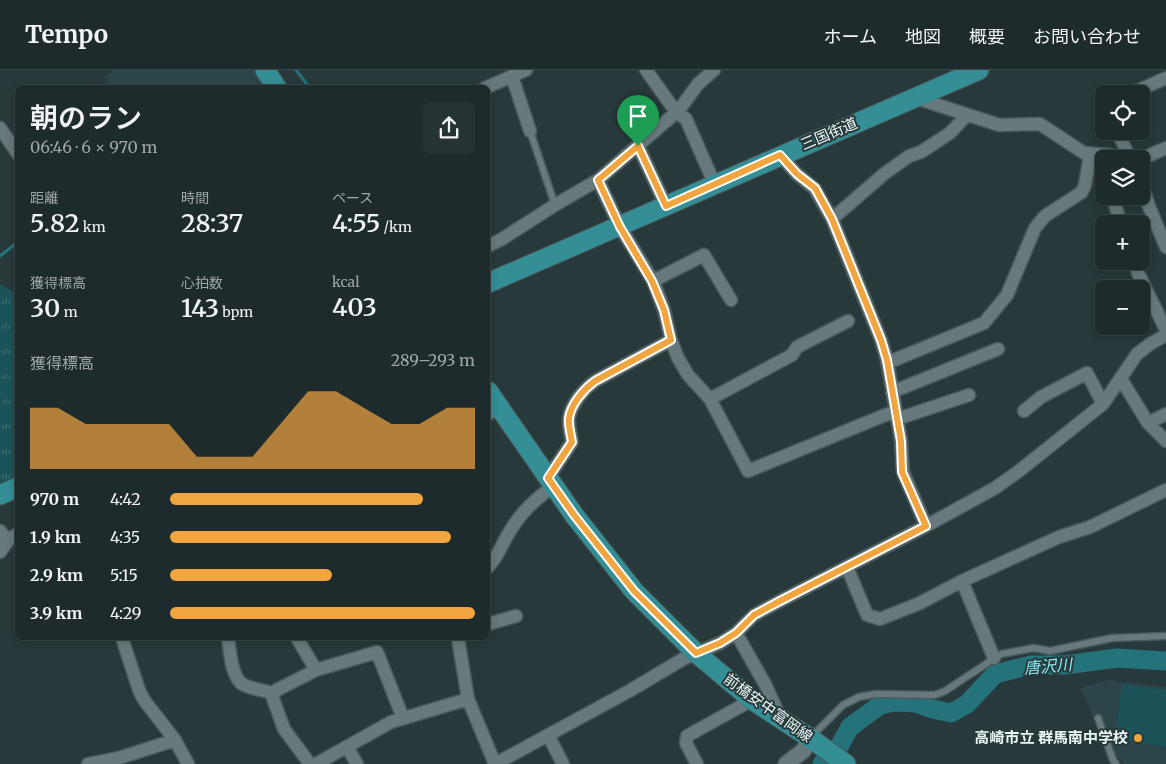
<!DOCTYPE html>
<html lang="ja">
<head>
<meta charset="utf-8">
<style>
	:root { --surface:#1e2b2c; --page:#263334; --text:#f1f3f6; --muted:#a1a7a9; --line:#3c4748; --accent:#f1a540 }
	body { margin:0; font-family:Merriweather,"Noto Sans JP",serif; background:var(--page); color:var(--text); height:100vh; display:flex; flex-direction:column; font-size:19px; white-space:nowrap }
	* { box-sizing:border-box; margin:0 }
	p { font-size:16px; color:var(--muted) }
	.icon { flex:none; width:28px; height:28px; fill:none; stroke:currentColor; stroke-width:2; stroke-linecap:round; stroke-linejoin:round }
	.map { position:relative; flex:1; overflow:hidden }
	.side { position:absolute; left:15px; top:15px; width:475px; height:555px; display:flex; flex-direction:column; background:var(--surface); border-radius:8px; box-shadow:0 2px 8px #0003,0 0 0 1px var(--line) }
	.side>* { flex:none }
	.fabs { position:absolute; left:1095px; top:15px; display:grid; gap:10px }
	.fabs a { display:grid; place-items:center; width:55px; height:55px; border-radius:8px; background:var(--surface); box-shadow:0 2px 8px #0003,0 0 0 1px var(--line); font-size:25px }
	.pin { position:absolute; display:grid; place-items:center; width:42px; height:42px; color:#fff; margin:-51px -21px; border-radius:50% 50% 50% 0; rotate:-45deg; box-shadow:0 0 5px #0007 }
	.pin .icon { rotate:45deg }
	.round { display:grid; place-items:center; flex:none; width:52px; height:52px; border-radius:8px; background:var(--page) }
	.head { display:flex; align-items:center; justify-content:space-between; height:85px; padding:0 15px }
	h1 { font-size:28px; font-weight:600; line-height:38px }
	.metrics { display:grid; grid-template-columns:repeat(3,1fr); gap:8px; height:85px; padding:5px 15px }
	.metrics div { display:grid; align-content:center }
	.metrics b { font-size:25px; font-weight:600 }
	.metrics small { font-size:14px; font-weight:400 }
	.metrics p { font-size:14px }
	.chart { height:140px; padding:10px 15px }
	.chart p { display:flex; justify-content:space-between }
	.chart svg { width:100%; height:90px; margin-top:5px; fill:var(--accent); opacity:.7 }
	ul { padding:0 15px; list-style:none; font-size:16px }
	li { display:grid; grid-template-columns:80px 60px 1fr; align-items:center; height:38px }
	li i { height:12px; border-radius:6px; background:var(--accent) }
	header { display:flex; align-items:center; gap:30px; box-sizing:border-box; height:70px; padding:0 25px; background:var(--surface); border-bottom:1px solid var(--line) }
	header strong { font-size:24px }
	nav { display:flex; gap:28px; margin-inline-start:auto; font-size:18px }
	.map>svg:first-child { display:block }
	.built { fill:#2b4548 }
	.grass { fill:#1c5359 }
	.park { fill:url(#park-tufts) }
	.lines { fill:none; stroke-linecap:round; stroke-linejoin:round }
	.stream { stroke:#24737b; stroke-width:3 }
	.river { stroke:#24737b; stroke-width:19 }
	.service-casing { stroke:#49585a; stroke-width:9 }
	.minor-casing { stroke:#49585a; stroke-width:15 }
	.tertiary-casing { stroke:#49585a; stroke-width:18 }
	.primary-casing { stroke:#49585a; stroke-width:21 }
	.service { stroke:#67797c; stroke-width:6 }
	.minor { stroke:#67797c; stroke-width:12 }
	.tertiary { stroke:#67797c; stroke-width:15 }
	.primary { stroke:#338e96; stroke-width:19 }
	.route-casing { stroke:#fff; stroke-width:10 }
	.route { stroke:#f1a540; stroke-width:6 }
	.poi-dot { fill:#f1a540; stroke:#28393b; stroke-width:2 }
	.labels { text-anchor:middle; stroke-width:4; stroke-linejoin:round; paint-order:stroke }
	.street-label { font-size:15px; fill:#edf7f8; stroke:#28393b }
	.poi-label { font-size:15px; font-weight:bold; fill:#edf7f8; stroke:#28393b; text-anchor:end }
	.water-label { font-size:16px; font-style:italic; fill:#8aecf6; stroke:#28393b }
</style>
</head>
<body>
<header>
<strong>Tempo</strong>
<nav><a>ホーム</a><a>地図</a><a>概要</a><a>お問い合わせ</a></nav>
</header>
<div class="map">
<svg width="1166" height="694" viewBox="0 0 1166 694">
	<defs>
		<pattern id="park-tufts" width="24" height="20" patternUnits="userSpaceOnUse" patternTransform="scale(1.25)"><rect width="24" height="20" fill="#1c5359"/><path d="M3 7l-1-3M5 7V3M7 7l1-3M15 17l-1-3M17 17v-4M19 17l1-3" fill="none" stroke="#3d6c72"/></pattern>
	</defs>
	<rect width="100%" height="100%" fill="#28393b"/>
	<path class="built" d="M112 0H254L265 17H110L104 7 112 2Z
		M1110 610 1166 617V694H1124L1122 690 1116 687 1101 647 1094 650 1081 618 1099 612Z"/>
	<path class="grass" d="M1122 614 1166 620V677L1115 668Z"/>
	<path class="park" d="M0 214 18 225 17 411 0 418Z"/>
	<g class="lines">
		<path class="stream" d="M296 0 310 18
			M0 186 18 172"/>
		<path class="river" d="M822 694 840 675 850 657 880 635 894 632 916 633 933 639 951 643 967 634 995 604 1031 595H1065L1117 588 1166 591"/>
		<g class="service-casing">
			<path id="service" d="M530 61 555 135
				M1098 648 1113 690 1116 694
				M811 667 843 635 859 627 875 624 935 625 945 621 1001 584 1034 578 1050 581 1112 568 1166 566"/>
		</g>
		<g class="minor-casing">
			<path id="minor" d="M646 0 676 42 686 49 715 115
				M512 6 530 61
				M485 18 526 0
				M1130 24 1166 8
				M916 28 999 55 1040 54 1084 83 1110 85 1131 89
				M0 58 18 84
				M1117 61 1130 88
				M638 76 666 136
				M780 85 797 104 815 119 832 149 881 270 887 290 901 371 903 402 926 456
				M1141 89 1166 78
				M598 110 620 157 653 211 664 240 671 270 678 288 688 305 710 329 748 401 895 341
				M1141 113 1150 139 1166 177
				M1114 126 1115 135 1121 154
				M832 149 884 104 909 86 921 82 950 63 966 46
				M488 176 502 169 555 135 598 110 679 40 698 14 714 0
				M1134 191 1138 203 1166 260
				M653 211 704 185 731 230
				M887 293 984 253 1007 225 1035 158 1045 146 1082 122 1085 115 1090 84
				M1121 309 1148 353 1166 371
				M892 322 998 279
				M710 329 792 285 797 277 848 251
				M1024 341 1041 327 1087 303 1103 334
				M488 344 498 336
				M897 349 969 325
				M1148 353 1166 344
				M548 408 572 372C571 365 568 355 569 348 571 334 584 319 595 311L671 270
				M0 461 8 471
				M0 482 10 468 18 464
				M488 497C500 484 501 475 510 461 522 441 535 430 553 416
				M847 497 867 545 880 549 920 533 962 511 1059 467 1090 457 1166 420
				M962 511 994 588
				M488 554 516 546
				M736 563 765 614 781 649
				M122 568 139 620 144 630 175 670 188 694
				M228 568C230 580 231 609 244 615 252 619 263 620 271 623L284 659 310 694
				M297 568 316 600
				M458 568 468 629 495 694
				M271 623 316 600 377 582 403 648
				M548 665 563 694
				M347 677 357 694
				M88 694 119 688 175 670
				M316 694 391 652 468 629
				M495 694 631 620 683 589 720 573 736 563 754 545 780 531 926 456 995 418 1019 401 1103 334 1137 284 1150 274 1166 265
				M697 694 686 673 687 666 752 630"/>
		</g>
		<g class="tertiary-casing">
			<path id="tertiary" d="M786 694 803 681 810 668"/>
		</g>
		<g class="primary-casing">
			<path id="primary" d="M265 0 277 18
				M488 213 979 0
				M488 321 574 445 634 521 696 583 752 630 810 668 846 694
				M0 425 18 417"/>
		</g>
		<use href="#service" class="service"/>
		<use href="#minor" class="minor"/>
		<use href="#tertiary" class="tertiary"/>
		<use href="#primary" class="primary"/>
	</g>
	<g class="lines">
		<g class="route-casing">
			<path id="route" d="M638 76 666 136 780 85 797 104 815 118 832 149 881 270 887 290 901 371 902 402 926 456 780 531 754 545 736 563 720 573 696 583 634 521 574 445 548 408 572 372C571 365 568 355 569 348 571 334 584 319 595 311L671 270 664 240 652 211 620 157 598 110Z"/>
		</g>
		<use href="#route" class="route"/>
	</g>
	<circle class="poi-dot" cx="1138" cy="668" r="5"/>
	<g class="labels">
		<g class="street-label">
			<text transform="translate(829 64) rotate(-23)" y="5">三国街道</text>
			<text transform="translate(768 638) rotate(36)" y="5">前橋安中富岡線</text>
		</g>
		<g class="poi-label">
			<text x="1128" y="673">高崎市立 群馬南中学校</text>
		</g>
		<g class="water-label">
			<text transform="translate(1048 596) rotate(-5)" y="6">唐沢川</text>
		</g>
	</g>
</svg>
<div class="fabs">
<a><svg class="icon" aria-label="locate" viewBox="0 0 24 24"><circle cx="12" cy="12" r="6"/><path d="M12 2v4M12 18v4M2 12h4M18 12h4"/></svg></a>
<a><svg class="icon" aria-label="layers" viewBox="0 0 24 24"><path d="M12 4l9 5-9 5-9-5zM3 14l9 5 9-5"/></svg></a>
<a>+</a>
<a>−</a>
</div>
<div class="pin" style="left:638px;top:76px;background:#1e9e55"><svg class="icon" aria-label="arrive" viewBox="0 0 24 24"><path d="M6 21V4h12l-3 4 3 4H6"/></svg></div>
<section class="side">
<div class="head"><div><h1>朝のラン</h1><p>06:46 · 6 × 970 m</p></div><a class="round"><svg class="icon" aria-label="share" viewBox="0 0 24 24"><path d="M12 15V3M7 8l5-5 5 5M5 13v7h14v-7"/></svg></a></div>
<div class="metrics">
<div><p>距離</p><b>5.82<small> km</small></b></div>
<div><p>時間</p><b>28:37</b></div>
<div><p>ペース</p><b>4:55<small> /km</small></b></div>
</div>
<div class="metrics">
<div><p>獲得標高</p><b>30<small> m</small></b></div>
<div><p>心拍数</p><b>143<small> bpm</small></b></div>
<div><p>kcal</p><b>403</b></div>
</div>
<div class="chart"><p><span>獲得標高</span>289–293 m</p>
<svg viewBox="0 0 160 44" preserveAspectRatio="none"><path d="M0 44V14L10 14L20 22L30 22L40 22L50 22L60 38L70 38L80 38L90 22L100 6L110 6L120 14L130 22L140 22L150 14L160 14V44z"/></svg>
</div>
<ul>
<li><b>970 m</b>4:42<i style="width:83%"></i></li>
<li><b>1.9 km</b>4:35<i style="width:92%"></i></li>
<li><b>2.9 km</b>5:15<i style="width:53%"></i></li>
<li><b>3.9 km</b>4:29<i style="width:100%"></i></li>
</ul>
</section>
</div>
</body>
</html>
